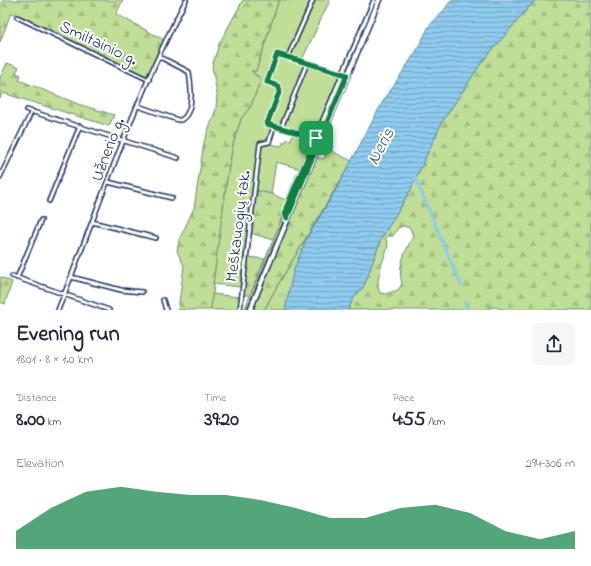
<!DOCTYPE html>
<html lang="en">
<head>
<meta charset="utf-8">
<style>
	:root { --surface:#fff; --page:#f6f6f7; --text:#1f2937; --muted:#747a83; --accent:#0b8043 }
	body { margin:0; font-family:"Indie Flower",sans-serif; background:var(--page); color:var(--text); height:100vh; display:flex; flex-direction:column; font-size:15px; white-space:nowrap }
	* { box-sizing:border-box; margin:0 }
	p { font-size:13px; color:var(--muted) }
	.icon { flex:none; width:22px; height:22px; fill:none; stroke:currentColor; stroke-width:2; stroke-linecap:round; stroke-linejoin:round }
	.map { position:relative; height:310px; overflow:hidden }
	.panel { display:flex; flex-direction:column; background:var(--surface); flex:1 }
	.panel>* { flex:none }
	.pin { position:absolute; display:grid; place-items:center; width:34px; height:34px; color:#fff; margin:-17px; border-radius:8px; box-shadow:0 2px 6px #0006 }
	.round { display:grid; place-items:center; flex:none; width:42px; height:42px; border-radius:6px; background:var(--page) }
	.summary { display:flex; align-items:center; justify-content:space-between; height:68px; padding:0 16px }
	h1 { font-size:22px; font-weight:700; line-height:30px }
	.figures { display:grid; grid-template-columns:repeat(3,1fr); gap:6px; height:68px; padding:4px 16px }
	.figures div { display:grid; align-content:center }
	.figures b { font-size:20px; font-weight:700 }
	.figures small { font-size:11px; font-weight:400 }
	.figures p { font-size:11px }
	.chart { height:112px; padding:8px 16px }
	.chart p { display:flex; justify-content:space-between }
	.chart svg { width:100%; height:72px; margin-top:4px; fill:var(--accent); opacity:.7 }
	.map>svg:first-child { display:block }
	.grass { fill:url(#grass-tufts); stroke:#6e867a }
	.forest { fill:url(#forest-firs); stroke:#6e867a; fill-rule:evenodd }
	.garden { fill:#c0de96; stroke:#6e867a }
	.water { fill:url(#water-rules); stroke:#608db4 }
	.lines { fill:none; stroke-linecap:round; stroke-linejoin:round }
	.canal { stroke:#8ecbee; stroke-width:3 }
	.minor-casing { stroke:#1b2f5e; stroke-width:6 }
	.major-casing { stroke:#1b2f5e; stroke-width:7 }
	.minor { stroke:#fff; stroke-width:3 }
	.major { stroke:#fff; stroke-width:4 }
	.route-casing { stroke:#fff; stroke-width:8 }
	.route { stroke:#0b8043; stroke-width:5 }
	.labels { text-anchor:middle; stroke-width:4; stroke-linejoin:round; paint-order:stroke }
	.street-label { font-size:17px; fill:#1b2f5e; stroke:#fff }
	.water-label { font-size:18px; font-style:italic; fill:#3e5e89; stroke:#fff }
</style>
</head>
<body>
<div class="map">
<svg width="591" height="310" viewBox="0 0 591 310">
	<defs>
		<pattern id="grass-tufts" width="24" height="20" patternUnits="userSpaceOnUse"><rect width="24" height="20" fill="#c0de96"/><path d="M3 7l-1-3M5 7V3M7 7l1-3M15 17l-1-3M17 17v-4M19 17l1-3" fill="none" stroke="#a4bf84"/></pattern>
		<pattern id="forest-firs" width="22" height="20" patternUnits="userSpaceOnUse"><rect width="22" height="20" fill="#c0de96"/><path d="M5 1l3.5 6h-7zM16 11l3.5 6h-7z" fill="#a4bf84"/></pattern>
		<pattern id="water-rules" width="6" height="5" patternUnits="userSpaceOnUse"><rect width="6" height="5" fill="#8ecbee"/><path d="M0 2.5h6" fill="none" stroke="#73a5c4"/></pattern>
	</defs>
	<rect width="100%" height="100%" fill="#fff"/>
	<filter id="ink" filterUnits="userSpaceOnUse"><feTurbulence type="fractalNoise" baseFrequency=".025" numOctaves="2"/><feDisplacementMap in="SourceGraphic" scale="8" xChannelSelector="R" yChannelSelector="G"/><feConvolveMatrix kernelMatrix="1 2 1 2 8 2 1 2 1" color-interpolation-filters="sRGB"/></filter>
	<g filter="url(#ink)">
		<path class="grass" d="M352 161 307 238 294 269 285 310H264L276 288Z
			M283 216 285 217 246 310H244Z"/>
		<path class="forest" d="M3 0H123L116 14 164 40 146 78 11 13 0 42V3Z
			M243 0H279L256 71 252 72 261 79 251 106 241 119 233 145 227 179 211 310H178L184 266 177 251 179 240 194 208 204 142 216 109 217 94 212 66 219 44Z
			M535 0H591V310H506L494 307 484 310H348L353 299 364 286 381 239 410 191 442 122 482 62ZM403 226 410 228 413 236C405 253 397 265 402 284L398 290 385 294 380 293C374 280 384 259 388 246L386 239 387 236H393L398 228Z
			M7 63 19 67 16 73 21 75 19 80 78 104 114 115 109 126 3 93 0 98V78Z
			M321 146 352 161 276 288 264 310H252L316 157 324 159 326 153 320 150Z
			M255 190 272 194 288 201 274 238 270 239 250 233Z
			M247 257 265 259 250 295H242Z
			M0 277 12 282 5 304 0 302Z"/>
		<path class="garden" d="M279 0H312L287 55 276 53 266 82 279 89 266 125 272 127 267 142 259 141 240 287 213 284 227 179 233 145 241 119 251 106 261 79 251 71H256Z
			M314 0H330L302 60 290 56Z
			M278 55 306 63 281 126 270 123 281 91V89L268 82Z
			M307 64 341 75 315 136 283 127Z
			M293 132 314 139 301 169 276 162 271 194 255 190 261 146 269 144 282 146 283 142H286L287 139 291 140Z
			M212 294 239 297 238 310H211Z"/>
		<path class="water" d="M451 0H535L482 62 442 122 410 191 381 239 364 286 353 299 348 310H285L294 269 307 238 337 188 382 103 417 50 429 26 445 9Z"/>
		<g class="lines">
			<path class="canal" d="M414 175 461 285
				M465 302 466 310"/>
			<g class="minor-casing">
				<path id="minor" d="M17 17 149 80
					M288 57 313 0
					M138 106 178 120H181C195 112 191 85 189 72L160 57
					M27 110 178 158
					M281 128 307 63
					M321 139 267 124 280 90 278 86 267 82 277 54 347 75
					M0 177 32 111
					M108 182 172 198
					M49 201 80 126
					M287 218 285 214 293 190 374 0
					M92 222 156 238
					M12 276 109 310
					M71 277 121 290 142 292
					M17 278 41 220
					M163 300 166 310
					M58 310C99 208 135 97 186 0
					M240 310 260 144 269 142 274 126"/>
			</g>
			<g class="major-casing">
				<path id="major" d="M250 310 379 0"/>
			</g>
			<use href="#minor" class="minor"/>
			<use href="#major" class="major"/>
		</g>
	</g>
	<g class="lines" filter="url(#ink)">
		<g class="route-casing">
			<path id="route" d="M277 54 347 75 287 218 285 214 286 208 316 138 267 124 280 90 278 86 267 82Z"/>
		</g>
		<use href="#route" class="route"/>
	</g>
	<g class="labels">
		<g class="street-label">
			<text transform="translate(99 42) rotate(25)" y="6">Smiltainio g.</text>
			<text transform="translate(107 149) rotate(-69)" y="6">Užnerio g.</text>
			<text transform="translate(237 226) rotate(-83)" y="6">Meškauogių tak.</text>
		</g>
		<g class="water-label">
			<text transform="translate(380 146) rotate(-62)" y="6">Neris</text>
		</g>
	</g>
</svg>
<div class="pin" style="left:316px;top:138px;background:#1e9e55"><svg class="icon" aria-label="arrive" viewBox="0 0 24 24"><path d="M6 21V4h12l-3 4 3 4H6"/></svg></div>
</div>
<section class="panel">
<div class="summary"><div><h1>Evening run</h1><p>18:01 · 8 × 1.0 km</p></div><a class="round"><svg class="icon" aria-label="share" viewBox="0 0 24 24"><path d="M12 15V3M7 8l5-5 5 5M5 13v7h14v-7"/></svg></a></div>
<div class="figures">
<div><p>Distance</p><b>8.00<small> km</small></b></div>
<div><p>Time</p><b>39:20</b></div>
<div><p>Pace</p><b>4:55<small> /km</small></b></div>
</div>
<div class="chart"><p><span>Elevation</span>294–306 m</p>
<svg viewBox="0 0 160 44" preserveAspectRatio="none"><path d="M0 44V33L10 19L20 9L30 6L40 9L50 11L60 11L70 14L80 19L90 25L100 25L110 19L120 17L130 22L140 33L150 38L160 33V44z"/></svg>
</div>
</section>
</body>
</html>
